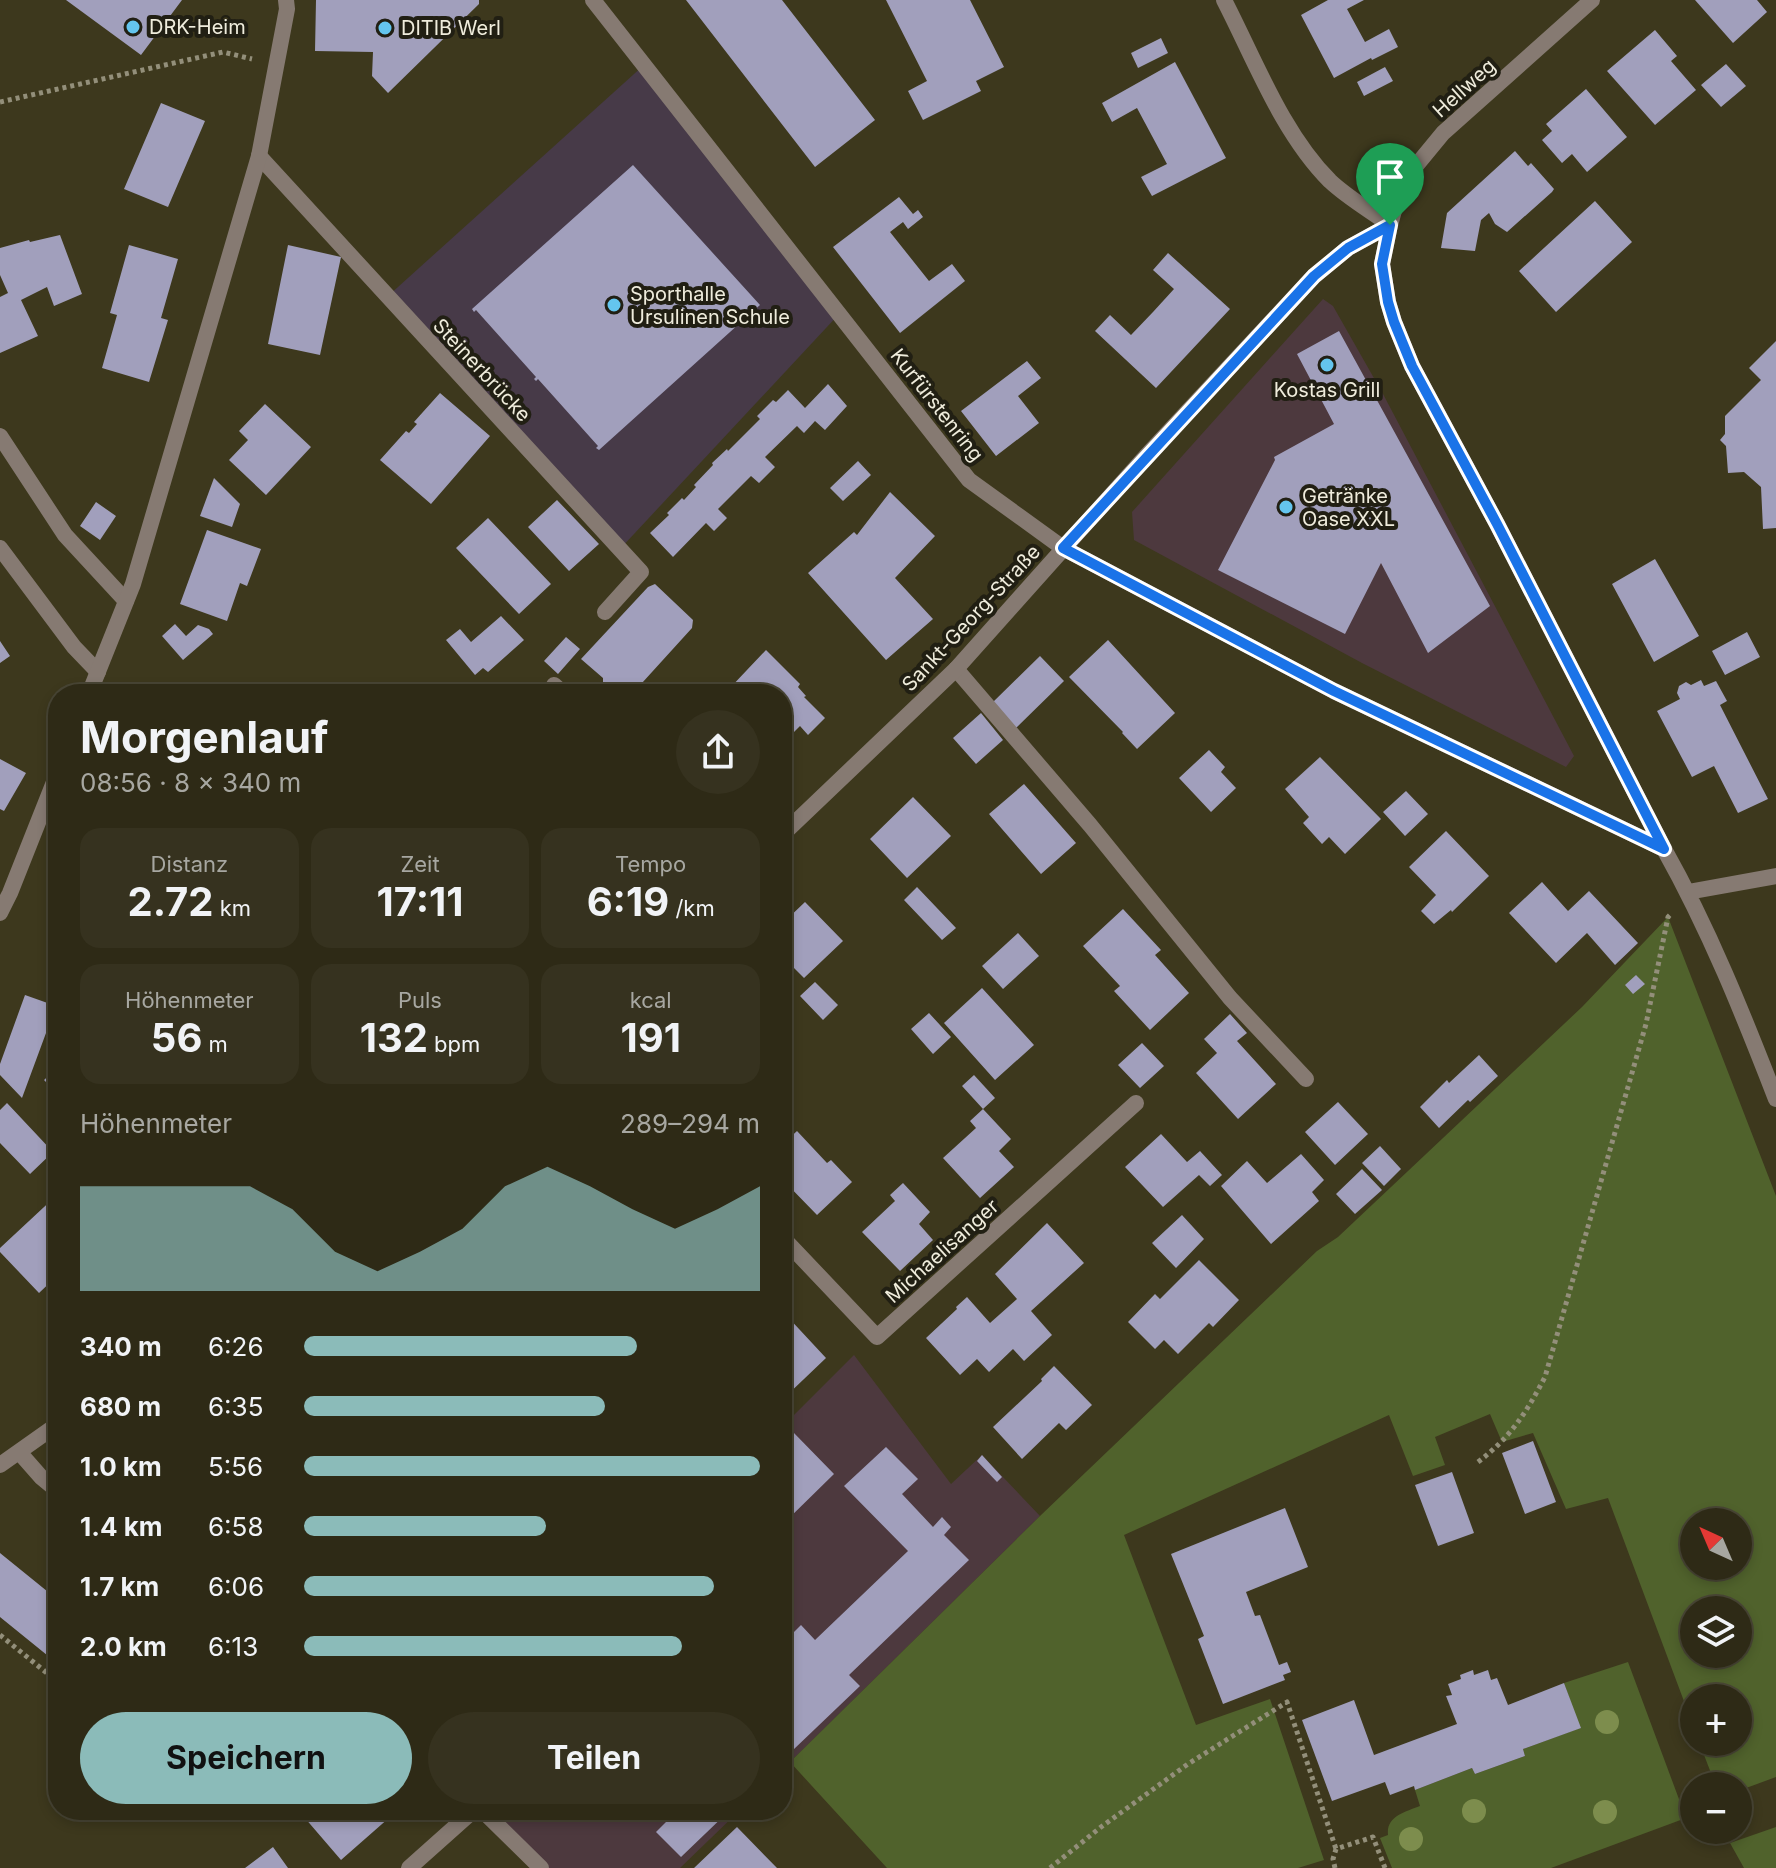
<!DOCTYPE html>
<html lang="de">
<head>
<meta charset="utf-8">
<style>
	:root { --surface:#2e2a16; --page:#36321f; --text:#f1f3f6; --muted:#a7a7a1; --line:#494635; --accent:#8bbbb9 }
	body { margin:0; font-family:Inter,sans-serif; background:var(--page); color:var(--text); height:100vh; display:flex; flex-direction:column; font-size:30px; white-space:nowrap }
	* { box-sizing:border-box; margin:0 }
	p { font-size:26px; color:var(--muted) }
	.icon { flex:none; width:44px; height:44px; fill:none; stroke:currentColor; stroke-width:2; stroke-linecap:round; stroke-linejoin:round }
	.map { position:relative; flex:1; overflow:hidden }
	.sheet { position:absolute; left:48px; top:684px; width:744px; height:1136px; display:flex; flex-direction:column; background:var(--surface); border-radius:32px; box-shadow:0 4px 12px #0003,0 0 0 2px var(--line) }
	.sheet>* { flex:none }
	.needle { width:52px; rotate:316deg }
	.tools { position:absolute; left:1680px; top:1508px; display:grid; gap:16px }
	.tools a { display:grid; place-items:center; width:72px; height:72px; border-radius:50%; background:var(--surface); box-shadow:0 4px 12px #0003,0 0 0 2px var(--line); font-size:40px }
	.pin { position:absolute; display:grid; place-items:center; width:68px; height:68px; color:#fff; margin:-82px -34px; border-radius:50% 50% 50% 0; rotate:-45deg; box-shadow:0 0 8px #0007 }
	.pin .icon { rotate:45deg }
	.round { display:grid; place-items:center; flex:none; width:84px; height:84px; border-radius:42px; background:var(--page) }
	.summary { display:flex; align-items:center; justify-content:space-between; height:136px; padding:0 32px }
	h1 { font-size:44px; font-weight:700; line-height:60px }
	.stats { display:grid; grid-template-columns:repeat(3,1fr); gap:12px; height:136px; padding:8px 32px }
	.stats div { display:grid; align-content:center; border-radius:20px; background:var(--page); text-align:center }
	.stats b { font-size:40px; font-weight:700 }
	.stats small { font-size:22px; font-weight:400 }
	.stats p { font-size:22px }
	.chart { height:224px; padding:16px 32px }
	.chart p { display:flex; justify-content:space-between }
	.chart svg { width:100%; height:144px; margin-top:8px; fill:var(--accent); opacity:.7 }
	.primary-button { display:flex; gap:16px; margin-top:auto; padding:16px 32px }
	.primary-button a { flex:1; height:92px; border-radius:48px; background:var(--accent); color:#111; font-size:32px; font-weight:700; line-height:92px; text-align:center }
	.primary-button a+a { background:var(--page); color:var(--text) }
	ul { padding:0 32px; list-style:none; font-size:26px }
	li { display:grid; grid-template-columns:128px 96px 1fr; align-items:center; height:60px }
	li i { height:20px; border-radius:10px; background:var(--accent) }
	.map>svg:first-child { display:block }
	.commercial { fill:#4d393e }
	.education { fill:#473a48 }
	.green { fill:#50622c; fill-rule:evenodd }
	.building { fill:#a19fbc }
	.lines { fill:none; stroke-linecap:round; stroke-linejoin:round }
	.path { stroke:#938f7a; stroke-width:5; stroke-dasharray:4 4; stroke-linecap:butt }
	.lane { stroke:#867a72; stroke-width:16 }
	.street { stroke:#867a72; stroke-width:16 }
	.tree { fill:#7d8d4d }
	.route-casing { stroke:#fff; stroke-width:16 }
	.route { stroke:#1a73e8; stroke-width:10 }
	.poi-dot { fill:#64c5ee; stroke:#211f13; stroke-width:3 }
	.labels { text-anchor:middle; stroke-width:8; stroke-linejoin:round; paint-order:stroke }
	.poi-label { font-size:20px; fill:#efecdc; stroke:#211f13; text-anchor:start }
	.street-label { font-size:20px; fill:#efecdc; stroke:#211f13 }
</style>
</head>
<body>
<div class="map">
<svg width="1776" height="1868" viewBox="0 0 1776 1868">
	<rect width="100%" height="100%" fill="#3d381d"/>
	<path class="commercial" d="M1323 299 1333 306 1383 394 1574 756 1566 767 1362 663 1134 540 1132 512Z
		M854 1355 951 1484 982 1455 1040 1516 782 1770V1427Z
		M482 1810H740L680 1868H541Z"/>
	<path class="education" d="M644 65 840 313 620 549 388 296Z"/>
	<path class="green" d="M1668 917 1776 1196V1777L1738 1791V1786H1716L1699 1742H1738V1698H1694V1728L1608 1498 1566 1509 1533 1433 1502 1442 1490 1414 1435 1437 1445 1465 1413 1476 1389 1415 1124 1535 1196 1725 1270 1699 1324 1860 1298 1868H887L790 1762 1040 1516 1317 1251 1338 1237 1582 1007ZM1694 1522H1738V1566H1694ZM1694 1610H1738V1654H1694Z
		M1628 1662 1686 1818 1551 1868H1392L1380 1838 1388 1835C1386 1816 1405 1812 1420 1806L1415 1790 1472 1768 1475 1774 1525 1756 1523 1749 1580 1728 1564 1683Z
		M1776 1827V1868H1744L1730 1843Z"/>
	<path class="building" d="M66 0H182L141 55Z
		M316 0H479V4L388 93 372 76 373 52 315 51Z
		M686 0H782L875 120 815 167Z
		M886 0H970L1004 67 976 81 981 91 923 120 908 91 927 81Z
		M1328 0H1364L1347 9 1365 42 1389 29 1398 47 1372 60 1371 58 1334 78 1301 15Z
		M1695 0H1757L1767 12 1733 43Z
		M1655 30 1677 56 1671 61 1696 90 1655 125 1607 71Z
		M1161 38 1168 53 1138 68 1131 53Z
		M1175 62 1226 158 1152 196 1141 177 1167 164 1137 108 1112 122 1102 103Z
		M1726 64 1746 86 1721 107 1701 85Z
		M1385 67 1393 81 1364 96 1357 82Z
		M1586 89 1627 137 1587 172 1572 154 1562 163 1542 140 1552 131 1546 124Z
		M161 103 205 121 168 207 124 189Z
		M1515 151 1528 166 1531 163 1554 189 1552 192 1507 232 1495 224 1489 213 1481 220 1475 251 1441 248 1447 213Z
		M633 165 760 305 599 450 596 448 598 446 538 379 536 381 534 379 536 377 476 310 474 312 472 309Z
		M899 197 913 214 918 210 923 217 908 229 903 222 890 232 929 281 952 264 965 281 900 333 833 247Z
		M1595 201 1632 242 1556 312 1519 271Z
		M60 235 82 294 54 306 47 287 21 300 38 336 0 353V297L8 293 0 275V248L29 240 30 242Z
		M129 245 178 259 161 318 168 320 149 382 102 368 117 315 110 313Z
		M288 245 341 257 320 355 268 344Z
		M1168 253 1230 309 1156 388 1095 331 1110 315 1131 335 1153 312 1174 289 1153 270Z
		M1339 331 1490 606 1428 653 1381 563 1345 634 1218 570 1275 460 1274 457 1334 424 1297 354Z
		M1776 341V528L1763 529 1761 487 1744 472 1728 473 1726 446 1720 440 1725 434V416L1761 380 1749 368Z
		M1027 361 1041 378 1018 396 1039 423 996 456 961 411Z
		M828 384 847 406 825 430 815 421 804 433 797 426 765 457 775 467 759 483 751 476 718 509 727 518 714 531 706 523 673 557 650 533 669 515 667 513 682 498 684 500 696 487 694 485 713 465 712 463 727 449 728 451 760 419 757 416 773 400 776 402 788 390 805 408Z
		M440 393 490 436 431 504 380 460 406 431 409 433 417 424 414 422Z
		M265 404 311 447 266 495 229 460 248 440 239 431Z
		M858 461 871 475 843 501 830 488Z
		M214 478 240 504 232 527 200 516Z
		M890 492 935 536 895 578 933 619 886 660 808 573 854 532 857 535Z
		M557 500 599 544 569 571 528 527Z
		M96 502 116 516 100 540 80 526Z
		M488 518 551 584 519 614 456 548Z
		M207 530 261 549 247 586 240 583 227 621 180 604Z
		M1655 559 1699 636 1654 662 1612 584Z
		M655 584 693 620 692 628 632 694 610 692 603 686V678L581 659 648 587Z
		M501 616 524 640 488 672 483 668 475 675 446 640 460 629 471 642Z
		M175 624 186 636 198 625 209 629 213 634 183 660 162 636Z
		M1747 632 1760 657 1725 675 1712 651Z
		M566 637 580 649 558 674 544 661Z
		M1108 640 1175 713 1137 749 1122 733 1123 732 1069 677Z
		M0 641 10 656 0 663Z
		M766 650 800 684 798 687 806 696 804 697 825 718 808 735 800 726 782 744V694H734L729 689Z
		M1040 656 1064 681 1015 729 992 703Z
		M1701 680 1704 686 1716 681 1727 701 1720 705 1768 799 1738 813 1714 766 1692 777 1657 711 1680 699 1677 693 1679 686 1686 682 1691 685Z
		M151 683 164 689 173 694H146Z
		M981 713 1003 740 976 764 953 738Z
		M1209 750 1225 767 1221 772 1236 788 1211 812 1179 778Z
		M1320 757 1381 819 1345 854 1329 837 1322 844 1303 823 1309 817 1285 789Z
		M0 759 26 773 4 811 0 809Z
		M1024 784 1076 843 1041 874 989 814Z
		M1406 791 1428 814 1405 836 1383 812Z
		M913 797 951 836 907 878 870 839Z
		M1446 831 1489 876 1452 912 1451 910 1434 924 1421 911 1436 895 1409 867Z
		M1542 882 1568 911 1589 891 1638 943 1615 965 1587 933 1556 963 1509 913Z
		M917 887 956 928 942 940 904 900Z
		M805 902 843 941 804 978 782 956V924Z
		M1123 909 1161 950 1155 955 1189 993 1150 1030 1114 991 1120 986 1083 946Z
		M1018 933 1039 956 1003 989 982 966Z
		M1636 975 1645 984 1633 994 1625 985Z
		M815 982 838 1005 823 1020 800 996Z
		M982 988 1034 1045 995 1080 944 1023Z
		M25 995 56 1006 22 1098 0 1075V1064Z
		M929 1013 951 1037 933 1054 911 1029Z
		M1230 1014 1247 1033 1237 1041 1276 1084 1238 1119 1196 1073 1217 1053 1204 1039Z
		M1142 1043 1164 1066 1140 1088 1118 1065Z
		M1479 1055 1498 1076 1470 1102 1468 1100 1439 1128 1420 1107 1447 1080 1449 1083Z
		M58 1067V1094L44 1080Z
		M974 1075 995 1098 983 1109 962 1086Z
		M1338 1102 1368 1134 1335 1165 1305 1132Z
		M7 1103 53 1152 30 1174 0 1143V1110Z
		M983 1109 1011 1139 999 1151 1014 1167 980 1198 943 1158 976 1128 970 1121Z
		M797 1131 827 1163 831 1160 852 1182 817 1215 782 1179V1166L786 1163 782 1159V1145Z
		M1161 1134 1187 1162 1200 1151 1222 1175 1210 1186 1199 1175 1163 1207 1125 1167Z
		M1380 1146 1401 1169 1384 1186 1362 1163Z
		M1301 1154 1324 1180 1312 1192 1319 1201 1271 1244 1221 1186 1247 1161 1267 1183Z
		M1362 1169 1382 1190 1355 1214 1336 1194Z
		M903 1183 930 1212 919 1224 933 1240 900 1271 862 1232 895 1201 890 1195Z
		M58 1194V1275L39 1293 0 1252V1248Z
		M1182 1215 1204 1239 1176 1268 1152 1243Z
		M1047 1223 1084 1263 1031 1311 1052 1335 1024 1361 1013 1349 989 1372 977 1359 960 1375 926 1338 957 1309 956 1307 967 1297 990 1323 1017 1299 995 1274Z
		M1199 1260 1239 1300 1213 1327 1209 1323 1178 1354 1164 1340 1155 1349 1128 1322 1155 1294 1160 1299Z
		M786 1315 826 1358 782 1400V1319Z
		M1054 1366 1092 1405 1066 1430 1059 1423 1022 1459 993 1427 1042 1381 1041 1379Z
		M794 1433 834 1474 782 1525V1444Z
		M1533 1441 1556 1502 1525 1514 1502 1453Z
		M886 1447 918 1479 902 1494 933 1527 942 1517 951 1527 944 1535 969 1560 849 1675 860 1686 793 1750 782 1738V1644L801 1625 815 1640 908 1551 844 1486Z
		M982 1455 1002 1477 997 1482 977 1461Z
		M1452 1472 1474 1533 1438 1546 1415 1485Z
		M1285 1508 1308 1567 1246 1592 1255 1616 1260 1615 1279 1665 1287 1662 1291 1672 1283 1675 1285 1680 1223 1704 1198 1639 1204 1636 1171 1554Z
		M0 1553 58 1600V1664L0 1617Z
		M1473 1670 1474 1675 1488 1670 1491 1680 1497 1678 1508 1705 1564 1683 1581 1728 1523 1749 1525 1756 1475 1774 1472 1768 1415 1790 1414 1786 1390 1795 1385 1782 1332 1801 1302 1720 1354 1700 1374 1755 1457 1724 1446 1696 1452 1695 1448 1684 1461 1679 1460 1675Z
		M298 1810H384L390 1817 341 1860Z
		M678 1810H730L681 1857 656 1832Z
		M737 1827 777 1868H694Z
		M273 1847 288 1868H245Z"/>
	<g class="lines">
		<path class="path" d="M0 102 223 52 252 59
			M1478 1462C1511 1437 1526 1413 1545 1377L1646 1024 1668 917 1670 915
			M0 1635 58 1682
			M1050 1868 1101 1827 1188 1764 1287 1702 1336 1849
			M1335 1868 1333 1859 1336 1849 1373 1837 1385 1868"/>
		<path class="lane" d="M259 156 641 572 605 612
			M0 436 65 535 126 601
			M0 548 74 647 98 672
			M956 669 1090 825 1230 998 1306 1079
			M554 685 564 694"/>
		<path class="street" d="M593 0 969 480 1063 548 1334 691 1664 849
			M1224 0C1255 60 1282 133 1330 181 1348 198 1371 211 1390 225
			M1592 0 1443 133 1415 167 1398 196 1390 225 1382 264 1388 302 1394 322 1412 366 1497 524 1664 849C1709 929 1743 1014 1776 1099
			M89 694 133 584 259 156 287 9 286 0
			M782 835 956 669 1147 455 1314 276 1348 248 1390 225
			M1688 892 1776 876
			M0 913 10 893 58 772
			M782 1237 877 1337 1136 1103
			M19 1452 41 1477 58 1491
			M0 1465 58 1424
			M482 1810 541 1868
			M409 1868 474 1810"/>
	</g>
	<g class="tree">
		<circle cx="1607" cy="1722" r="12"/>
		<circle cx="1474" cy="1811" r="12"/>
		<circle cx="1605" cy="1812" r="12"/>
		<circle cx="1411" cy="1839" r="12"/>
	</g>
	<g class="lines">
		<g class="route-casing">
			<path id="route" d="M1390 225 1382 264 1388 302 1394 322 1412 366 1497 524 1664 849 1334 691 1063 548 1314 276 1348 248Z"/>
		</g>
		<use href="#route" class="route"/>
	</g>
	<g class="poi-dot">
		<circle cx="133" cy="27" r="8"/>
		<circle cx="385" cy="28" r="8"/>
		<circle cx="614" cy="305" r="8"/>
		<circle cx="1327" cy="365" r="8"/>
		<circle cx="1286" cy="507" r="8"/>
	</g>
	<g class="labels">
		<g class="poi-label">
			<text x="149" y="34">DRK-Heim</text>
			<text x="401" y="35">DITIB Werl</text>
			<text x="630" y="301">Sporthalle<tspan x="630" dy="23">Ursulinen Schule</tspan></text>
			<text x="1327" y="397" text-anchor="middle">Kostas Grill</text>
			<text x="1302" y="503">Getränke<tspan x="1302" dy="23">Oase XXL</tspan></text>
		</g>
		<g class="street-label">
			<text transform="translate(1464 88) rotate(-42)" y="7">Hellweg</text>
			<text transform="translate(482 370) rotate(47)" y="7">Steinerbrücke</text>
			<text transform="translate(937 405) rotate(52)" y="7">Kurfürstenring</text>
			<text transform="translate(971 618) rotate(-47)" y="7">Sankt-Georg-Straße</text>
			<text transform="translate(942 1251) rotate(-42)" y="7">Michaelisanger</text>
		</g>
	</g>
</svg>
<div class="tools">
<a><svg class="needle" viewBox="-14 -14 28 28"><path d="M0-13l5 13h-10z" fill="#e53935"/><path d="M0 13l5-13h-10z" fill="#a7a7a1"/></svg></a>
<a><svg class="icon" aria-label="layers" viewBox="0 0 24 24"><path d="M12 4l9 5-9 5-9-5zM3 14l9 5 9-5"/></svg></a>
<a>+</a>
<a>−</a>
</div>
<div class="pin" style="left:1390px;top:225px;background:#1e9e55"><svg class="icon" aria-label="arrive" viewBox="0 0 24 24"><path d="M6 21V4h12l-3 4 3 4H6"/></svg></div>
<section class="sheet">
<div class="summary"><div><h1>Morgenlauf</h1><p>08:56 · 8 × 340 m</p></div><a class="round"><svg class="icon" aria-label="share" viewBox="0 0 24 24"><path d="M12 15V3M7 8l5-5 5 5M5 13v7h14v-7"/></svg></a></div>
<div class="stats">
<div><p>Distanz</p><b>2.72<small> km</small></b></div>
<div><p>Zeit</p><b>17:11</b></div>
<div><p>Tempo</p><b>6:19<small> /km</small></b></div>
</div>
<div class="stats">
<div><p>Höhenmeter</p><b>56<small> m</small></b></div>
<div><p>Puls</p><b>132<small> bpm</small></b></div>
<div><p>kcal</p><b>191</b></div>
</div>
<div class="chart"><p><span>Höhenmeter</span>289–294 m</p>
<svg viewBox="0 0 160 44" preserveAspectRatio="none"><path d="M0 44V12L10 12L20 12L30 12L40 12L50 19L60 32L70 38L80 32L90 25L100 12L110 6L120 12L130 19L140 25L150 19L160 12V44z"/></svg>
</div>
<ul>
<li><b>340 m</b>6:26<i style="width:73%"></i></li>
<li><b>680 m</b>6:35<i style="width:66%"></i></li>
<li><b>1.0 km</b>5:56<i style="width:100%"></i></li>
<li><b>1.4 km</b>6:58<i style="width:53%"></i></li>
<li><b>1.7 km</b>6:06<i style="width:90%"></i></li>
<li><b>2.0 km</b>6:13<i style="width:83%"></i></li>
</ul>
<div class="primary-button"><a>Speichern</a><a>Teilen</a></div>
</section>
</div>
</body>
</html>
